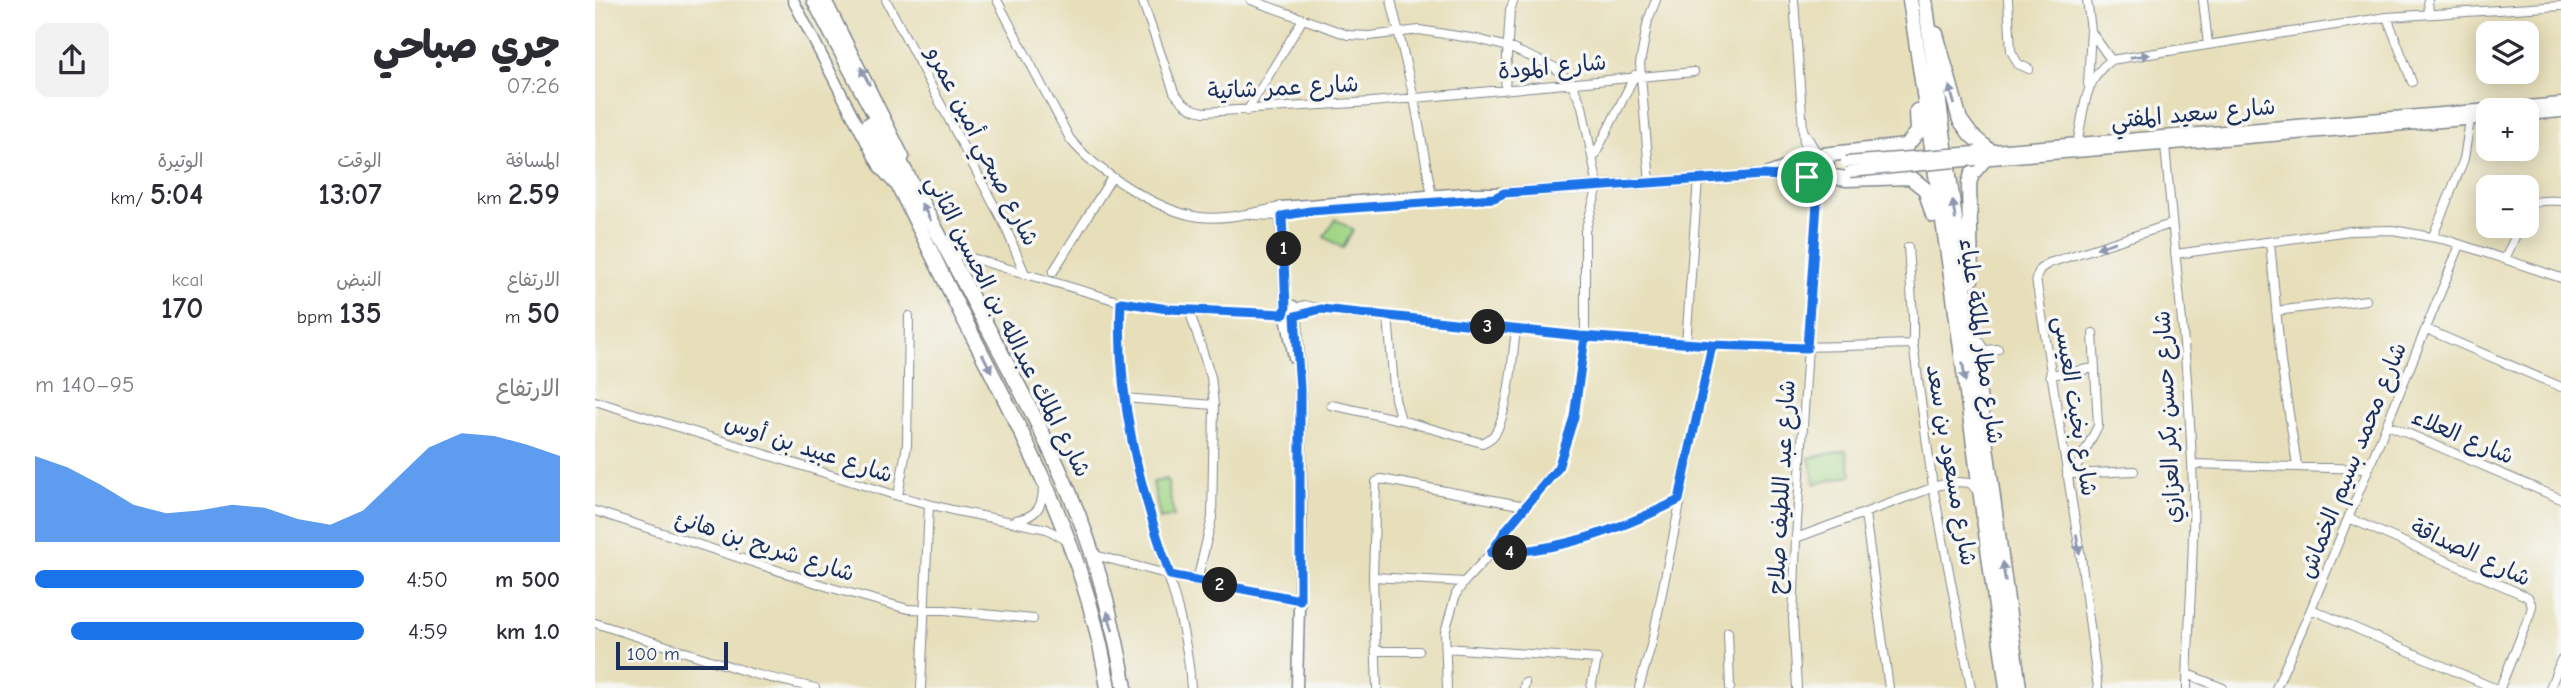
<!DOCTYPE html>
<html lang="ar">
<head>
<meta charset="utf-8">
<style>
	:root { --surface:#fff; --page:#f2f2f3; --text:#2b2b33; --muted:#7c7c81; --accent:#1a73e8 }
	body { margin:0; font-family:"Comic Neue","Playpen Sans Arabic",sans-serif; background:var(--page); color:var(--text); direction:rtl; height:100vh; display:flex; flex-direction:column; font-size:26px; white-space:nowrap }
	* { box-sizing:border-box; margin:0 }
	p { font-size:23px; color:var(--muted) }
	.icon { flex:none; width:38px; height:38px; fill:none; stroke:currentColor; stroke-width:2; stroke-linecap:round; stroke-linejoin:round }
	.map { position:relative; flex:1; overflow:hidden; direction:ltr }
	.sheet { display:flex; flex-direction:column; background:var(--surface); width:595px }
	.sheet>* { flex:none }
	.fabs { position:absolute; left:1881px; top:21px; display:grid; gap:14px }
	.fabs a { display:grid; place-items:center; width:63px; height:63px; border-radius:14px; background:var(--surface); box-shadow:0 4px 18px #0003; font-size:35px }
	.scale { position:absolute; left:21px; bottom:18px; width:112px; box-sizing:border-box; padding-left:7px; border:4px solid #1b2f5e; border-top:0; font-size:19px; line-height:24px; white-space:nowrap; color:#1b2f5e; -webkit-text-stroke:5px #f6f6f2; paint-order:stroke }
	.pin { position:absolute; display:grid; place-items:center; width:60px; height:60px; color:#fff; margin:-30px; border:4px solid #fff; border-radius:50%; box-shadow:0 2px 7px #0007 }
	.km { position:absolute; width:35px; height:35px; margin:-18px; border-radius:50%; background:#222; color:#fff; font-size:19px; line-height:35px; text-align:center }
	.round { display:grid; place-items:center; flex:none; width:74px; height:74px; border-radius:14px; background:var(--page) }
	.headline { display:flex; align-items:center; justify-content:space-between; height:119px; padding:0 35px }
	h1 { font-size:38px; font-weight:800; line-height:52px }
	.figures { display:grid; grid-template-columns:repeat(3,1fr); gap:10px; height:119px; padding:7px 35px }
	.figures div { display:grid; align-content:center }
	.figures b { font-size:30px; font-weight:800 }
	.figures small { font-size:19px; font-weight:400 }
	.figures p { font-size:19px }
	.chart { height:196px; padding:14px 35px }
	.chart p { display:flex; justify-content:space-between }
	.chart svg { width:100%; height:126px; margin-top:7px; fill:var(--accent); opacity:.7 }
	ul { padding:0 35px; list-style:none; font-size:23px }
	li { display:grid; grid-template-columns:112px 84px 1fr; align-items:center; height:52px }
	li i { height:18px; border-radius:9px; background:var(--accent) }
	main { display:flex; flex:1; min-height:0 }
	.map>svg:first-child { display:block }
	.green { fill:#a1d686; stroke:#5e8272; stroke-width:2 }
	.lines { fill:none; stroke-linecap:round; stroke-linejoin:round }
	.street-casing { stroke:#81878c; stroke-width:10 }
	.secondary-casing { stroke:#81878c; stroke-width:13 }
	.highway-casing { stroke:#81878c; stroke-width:17 }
	.street { stroke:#fff; stroke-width:8 }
	.secondary { stroke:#fff; stroke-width:10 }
	.highway { stroke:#fff; stroke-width:14 }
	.secondary-bridge-casing { stroke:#81878c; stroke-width:13; stroke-linecap:butt }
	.secondary-bridge { stroke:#fff; stroke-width:10 }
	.oneway { fill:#8d97ae }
	.route-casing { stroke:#fff; stroke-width:14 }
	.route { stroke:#1a73e8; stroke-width:9 }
	.labels { text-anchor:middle; stroke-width:7; stroke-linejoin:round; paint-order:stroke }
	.street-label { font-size:23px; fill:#1b2f5e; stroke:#f6f6f2 }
</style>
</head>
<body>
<main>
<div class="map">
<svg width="1966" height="688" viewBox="0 0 1966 688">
	<rect width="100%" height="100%" fill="#f6f6f2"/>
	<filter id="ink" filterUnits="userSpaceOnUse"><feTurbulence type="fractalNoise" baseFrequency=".0143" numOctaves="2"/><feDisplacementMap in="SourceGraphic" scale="14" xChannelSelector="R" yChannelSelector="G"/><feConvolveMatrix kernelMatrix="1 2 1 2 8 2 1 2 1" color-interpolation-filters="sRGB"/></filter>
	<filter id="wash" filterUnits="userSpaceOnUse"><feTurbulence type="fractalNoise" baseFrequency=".00686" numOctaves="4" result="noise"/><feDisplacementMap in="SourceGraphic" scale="28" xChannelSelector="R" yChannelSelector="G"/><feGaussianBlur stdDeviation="1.57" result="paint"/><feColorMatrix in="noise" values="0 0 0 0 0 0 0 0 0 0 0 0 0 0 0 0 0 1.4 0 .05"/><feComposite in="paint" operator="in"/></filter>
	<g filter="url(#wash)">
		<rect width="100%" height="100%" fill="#e7dfba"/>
		<path class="green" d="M740 219 758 230 748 248 729 237Z
			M1251 450 1257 475 1220 484 1214 458Z
			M572 479 579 516 565 519 558 482Z"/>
	</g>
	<g filter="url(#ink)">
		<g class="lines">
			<g class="street-casing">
				<path id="street" d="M291 0 411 228 430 274
					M402 0 475 139C501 171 564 212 605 217 632 220 660 212 686 207
					M547 0 579 92C588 104 594 109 609 112L777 102 1099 72
					M656 0 753 35 774 36 824 30 882 39 913 47 959 67 977 84 987 106 1003 187 990 231V337L979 417 963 468 911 530 896 553 869 582 861 594 850 632 852 688
					M796 0 819 98 838 202
					M1199 0 1210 158
					M1413 0 1416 51 1423 64 1434 69
					M1492 0 1496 30 1493 84
					M1608 0 1613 45
					M1833 0 1834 14
					M1792 17 1817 82
					M1497 33 1516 60
					M910 89 915 10 919 0
					M652 111 708 19
					M1208 130 1222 153
					M1482 144C1489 113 1488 80 1516 60L1792 17 1966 6
					M1570 145C1580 260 1595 375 1598 491 1600 556 1593 622 1592 688
					M999 157 1040 75
					M1218 180 1221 197
					M1055 183 1045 64 1053 20 1061 0
					M1932 210C1939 198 1953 201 1966 201
					M657 215 687 216
					M1838 236 1869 159 1875 120
					M1675 242 1686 362 1702 465
					M1313 247 1318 316V344L1338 487 1376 688
					M353 251 526 302 594 310 689 314
					M1580 254 1755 231 1798 230 1852 240 1966 278
					M1910 259 1925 226
					M458 272 517 177
					M526 302C523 366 530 431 548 492 566 558 592 619 596 688
					M700 308 710 305 726 309C856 322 986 339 1116 345 1184 349 1250 346 1318 344
					M594 310 616 377 619 405
					M1681 311 1771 300
					M793 316 800 399 806 420 887 443C895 440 900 436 903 428 915 400 917 360 921 330
					M1831 329 1966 387
					M1380 334 1389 350
					M1091 344 1103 179
					M1389 350 1403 349
					M1455 375 1500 368
					M528 398 619 405 617 518 602 581
					M0 401 303 496 357 510 452 529 471 540
					M736 405 806 420
					M1793 425 1966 499
					M1597 464 1773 469
					M1478 474 1539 471
					M1472 475 1478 474 1503 426 1498 333
					M303 496 312 445 314 316
					M0 511 237 588 313 609 350 610 438 619
					M1270 514 1294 688
					M1754 518 1933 597 1937 606 1935 614 1905 688
					M421 520C442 516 448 507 448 486
					M1201 538 1345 485 1363 482 1375 483 1383 492
					M896 553C963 552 1024 530 1084 500
					M496 554 575 575 705 600
					M778 577 869 582
					M1716 609 1899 688
					M0 623 159 674 220 688
					M1133 632 1135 688
					M851 648 1002 659 996 688
					M782 651H824
					M1592 674 1628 688
					M326 688 334 505
					M782 688 778 577 781 482 786 479 930 506
					M929 688 930 683
					M1044 688 1057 642 1117 345
					M1202 688 1198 619 1201 538 1222 203 1227 179
					M1503 688 1486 558 1441 279 1445 269 1454 263 1576 224
					M1681 688 1716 609 1865 245
					M1955 688 1966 660"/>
			</g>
			<g class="secondary-casing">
				<path id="secondary" d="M198 0 277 153 285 168 299 184
					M231 0 309 157
					M1932 115 1966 112
					M1386 151 1966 103
					M1208 167a13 13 0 1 1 26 0a13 13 0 1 1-26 0Z
					M1384 160 1894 118
					M1173 173 1209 160
					M691 307 686 207 871 193H909L1167 175 1212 177
					M691 316 699 358
					M700 316 696 318 691 316 689 311 691 307 698 306 701 310 705 388 706 523 702 688"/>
			</g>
			<g class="highway-casing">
				<path id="highway" d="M219 0C271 100 326 199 378 300 415 370 454 440 483 514 505 570 520 630 530 688
					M1315 0 1356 275 1412 688
					M1330 0 1424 688
					M1341 34 1365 120 1376 135 1394 150
					M273 125C306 189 337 255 369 319 429 436 494 557 513 688
					M1227 155 1311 146 1323 132 1322 111
					M1231 176 1252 179 1315 177 1330 189 1338 215
					M1376 280 1374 183 1377 174 1389 160"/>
			</g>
			<use href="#street" class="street"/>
			<use href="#secondary" class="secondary"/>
			<use href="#highway" class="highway"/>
			<g class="secondary-bridge-casing">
				<path id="secondary-bridge" d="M1251 162 1381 152
					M1255 172 1381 160"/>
			</g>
			<use href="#secondary-bridge" class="secondary-bridge"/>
		</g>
		<defs><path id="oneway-solid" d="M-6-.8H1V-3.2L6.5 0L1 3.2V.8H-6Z" transform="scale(1.75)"/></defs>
		<g class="oneway">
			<use href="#oneway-solid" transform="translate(1545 56) rotate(-8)"/>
			<use href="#oneway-solid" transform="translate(270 76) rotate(-117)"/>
			<use href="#oneway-solid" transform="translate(1357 95) rotate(-105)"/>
			<use href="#oneway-solid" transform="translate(1359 210) rotate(-98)"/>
			<use href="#oneway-solid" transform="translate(331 212) rotate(-119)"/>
			<use href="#oneway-solid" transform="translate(1511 245) rotate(162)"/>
			<use href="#oneway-solid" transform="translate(392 363) rotate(63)"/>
			<use href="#oneway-solid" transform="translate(1369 372) rotate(82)"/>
			<use href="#oneway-solid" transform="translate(1483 544) rotate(81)"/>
			<use href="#oneway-solid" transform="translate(1409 572) rotate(-98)"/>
			<use href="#oneway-solid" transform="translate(515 621) rotate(-106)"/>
		</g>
	</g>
	<g class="lines" filter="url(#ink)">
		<g class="route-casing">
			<path id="route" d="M1212 177 1167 175 909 193 899 198 715 211 687 216 691 307 689 314 573 309 526 302C521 397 544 486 575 575L705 600V388L700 316 726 309 985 336C1029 339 1073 342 1117 345L1084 500C1024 530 963 552 896 553L911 530 963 468 979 417 990 337 1117 345 1212 348 1222 203 1218 180 1212 177"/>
		</g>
		<use href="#route" class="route"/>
	</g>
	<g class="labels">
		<g class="street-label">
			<text transform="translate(957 66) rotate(-5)" y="8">شارع المودة</text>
			<text transform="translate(688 87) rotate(-3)" y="8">شارع عمر شاتية</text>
			<text transform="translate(1598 113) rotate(-5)" y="8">شارع سعيد المفتي</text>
			<text transform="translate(388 146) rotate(63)" y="8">شارع صبحي أمين عمرو</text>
			<text transform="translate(414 326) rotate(63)" y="8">شارع الملك عبدالله بن الحسين الثاني</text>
			<text transform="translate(1387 341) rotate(82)" y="8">شارع مطار الملكة علياء</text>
			<text transform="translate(1481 406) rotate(81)" y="8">شارع بخيت العيسى</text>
			<text transform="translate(1572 417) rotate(-93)" y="8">شارع حسن بكر العزازي</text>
			<text transform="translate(1868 436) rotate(23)" y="8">شارع العلاء</text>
			<text transform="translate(214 448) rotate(18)" y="8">شارع عبيد بن أوس</text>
			<text transform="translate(1757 460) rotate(-68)" y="8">شارع محمد بسيم الخماش</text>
			<text transform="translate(1357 465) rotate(80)" y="8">شارع مسعود بن سعد</text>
			<text transform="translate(1186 487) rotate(-87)" y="8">شارع عبد اللطيف صلاح</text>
			<text transform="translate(170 545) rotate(18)" y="8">شارع شريح بن هانئ</text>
			<text transform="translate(1876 552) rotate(25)" y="8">شارع الصداقة</text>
		</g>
	</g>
</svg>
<div class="fabs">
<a><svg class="icon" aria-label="layers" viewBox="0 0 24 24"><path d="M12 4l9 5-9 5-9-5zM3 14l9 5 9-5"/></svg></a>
<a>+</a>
<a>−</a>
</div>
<div class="scale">100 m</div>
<div class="pin" style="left:1212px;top:177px;background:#1e9e55"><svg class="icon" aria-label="arrive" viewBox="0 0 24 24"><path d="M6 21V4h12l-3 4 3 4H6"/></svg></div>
<b class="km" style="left:689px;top:249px">1</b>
<b class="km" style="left:625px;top:585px">2</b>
<b class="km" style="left:893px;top:327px">3</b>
<b class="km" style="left:915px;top:553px">4</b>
</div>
<section class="sheet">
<div class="headline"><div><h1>جري صباحي</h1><p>07:26</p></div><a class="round"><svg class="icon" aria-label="share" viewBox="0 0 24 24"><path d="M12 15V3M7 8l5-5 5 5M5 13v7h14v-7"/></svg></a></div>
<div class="figures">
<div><p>المسافة</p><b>2.59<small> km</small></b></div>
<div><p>الوقت</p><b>13:07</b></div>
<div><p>الوتيرة</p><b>5:04<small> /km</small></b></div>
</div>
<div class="figures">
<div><p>الارتفاع</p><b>50<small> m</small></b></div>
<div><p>النبض</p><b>135<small> bpm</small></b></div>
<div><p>kcal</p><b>170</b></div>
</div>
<div class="chart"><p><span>الارتفاع</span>95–140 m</p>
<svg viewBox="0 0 160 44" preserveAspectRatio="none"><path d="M0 44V14L10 18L20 24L30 31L40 34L50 33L60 31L70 32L80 36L90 38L100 33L110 22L120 11L130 6L140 7L150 10L160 14V44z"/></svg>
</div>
<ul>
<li><b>500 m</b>4:50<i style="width:100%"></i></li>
<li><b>1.0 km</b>4:59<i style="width:89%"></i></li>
</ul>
</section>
</main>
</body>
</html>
